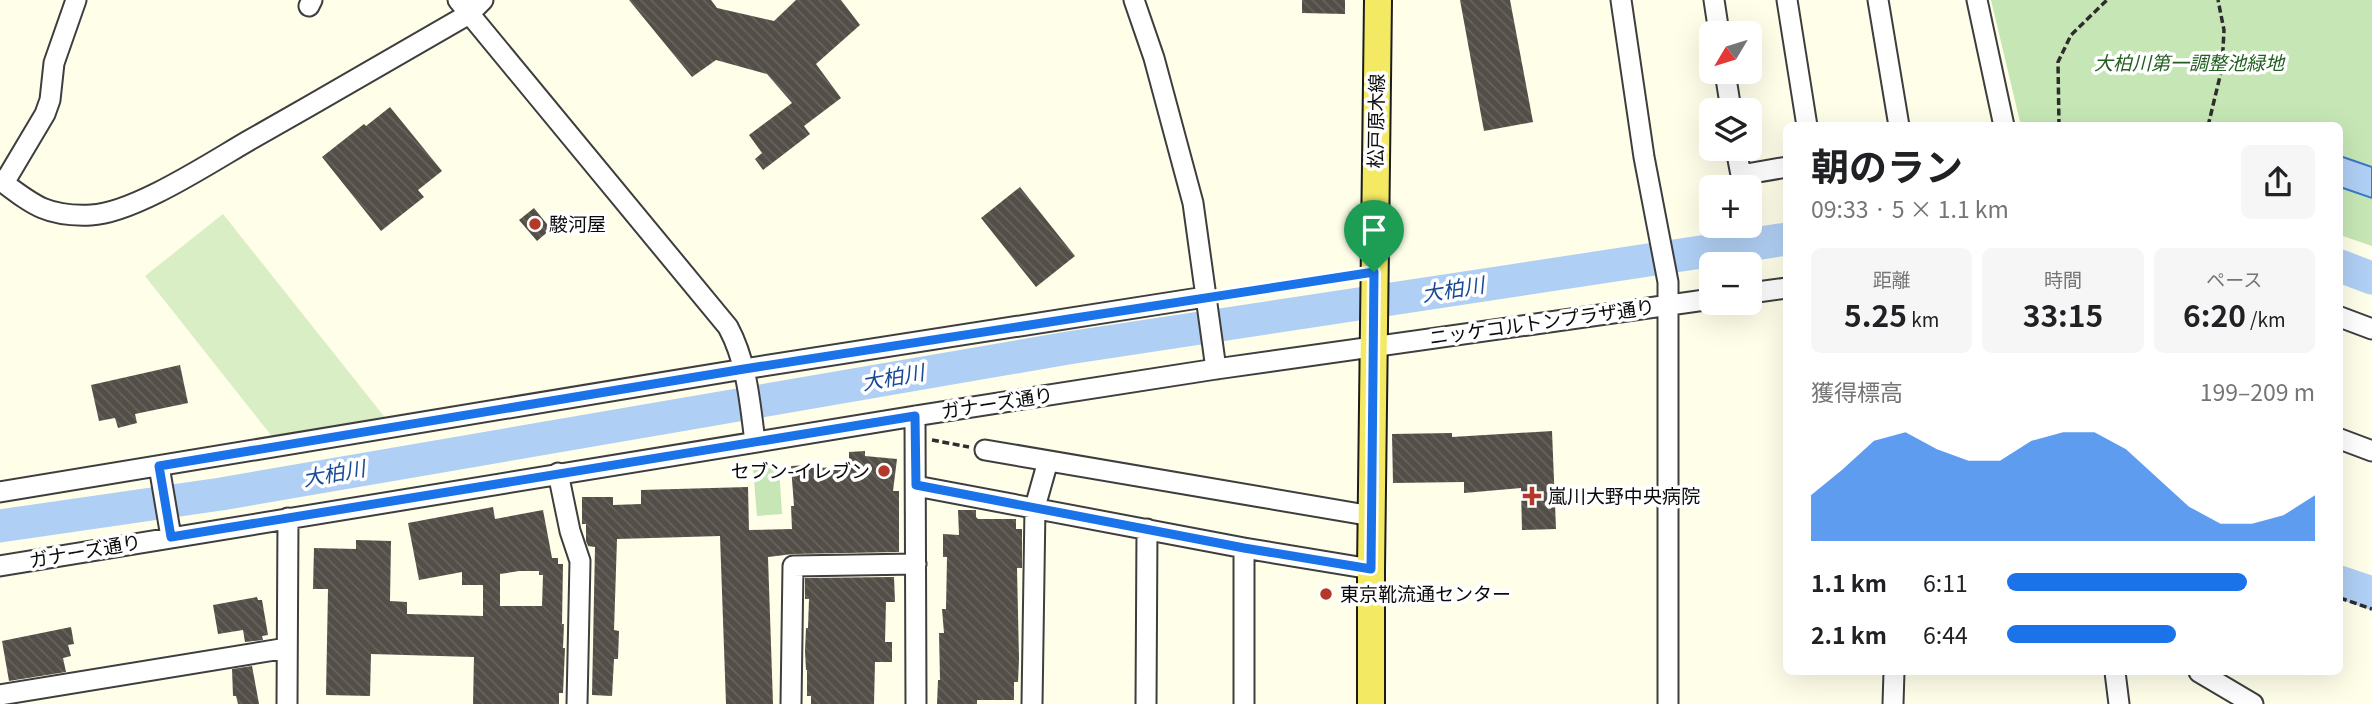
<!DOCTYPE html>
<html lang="ja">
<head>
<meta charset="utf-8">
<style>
	:root { --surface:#fff; --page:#f6f6f6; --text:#202124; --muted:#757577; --accent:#1a73e8 }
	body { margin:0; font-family:Georgia,"Noto Sans JP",serif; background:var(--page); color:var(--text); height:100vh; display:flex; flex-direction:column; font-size:26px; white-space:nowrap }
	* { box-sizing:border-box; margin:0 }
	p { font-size:23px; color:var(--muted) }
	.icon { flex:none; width:38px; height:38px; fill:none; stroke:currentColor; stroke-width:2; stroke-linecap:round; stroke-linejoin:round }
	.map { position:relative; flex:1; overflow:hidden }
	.details { position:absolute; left:1783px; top:122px; width:560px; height:553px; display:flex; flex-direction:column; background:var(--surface); border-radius:10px; box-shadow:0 7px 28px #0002 }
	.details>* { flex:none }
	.needle { width:46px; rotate:232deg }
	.fabs { position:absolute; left:1699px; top:21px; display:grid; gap:14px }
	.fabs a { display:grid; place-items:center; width:63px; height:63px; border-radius:10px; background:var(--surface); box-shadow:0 7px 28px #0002; font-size:35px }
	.pin { position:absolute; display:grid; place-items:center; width:60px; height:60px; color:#fff; margin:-72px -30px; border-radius:50% 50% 50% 0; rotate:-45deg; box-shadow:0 0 7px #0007 }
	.pin .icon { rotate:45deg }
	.round { display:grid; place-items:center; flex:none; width:74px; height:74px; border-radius:10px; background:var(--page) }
	.overview { display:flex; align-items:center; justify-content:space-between; height:119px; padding:0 28px }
	h1 { font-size:38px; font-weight:700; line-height:52px }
	.stats { display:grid; grid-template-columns:repeat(3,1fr); gap:10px; height:119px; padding:7px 28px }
	.stats div { display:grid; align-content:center; border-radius:10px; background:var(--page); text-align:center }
	.stats b { font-size:30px; font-weight:700 }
	.stats small { font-size:19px; font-weight:400 }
	.stats p { font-size:19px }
	.chart { height:196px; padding:14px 28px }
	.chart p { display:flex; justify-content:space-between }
	.chart svg { width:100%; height:126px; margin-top:7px; fill:var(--accent); opacity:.7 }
	ul { padding:0 28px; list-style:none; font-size:23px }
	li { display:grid; grid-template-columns:112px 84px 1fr; align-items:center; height:52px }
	li i { height:18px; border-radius:9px; background:var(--accent) }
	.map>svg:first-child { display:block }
	.park { fill:#c6e7b5 }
	.pitch { fill:#daeec6 }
	.water { fill:#b0cff4; stroke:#3977c8; stroke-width:2 }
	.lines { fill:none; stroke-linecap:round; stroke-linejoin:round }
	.river { stroke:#b0cff4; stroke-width:33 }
	.building { fill:url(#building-back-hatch); fill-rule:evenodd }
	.minor-casing { stroke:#3e3e3e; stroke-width:23 }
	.major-casing { stroke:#1c1c1c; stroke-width:30 }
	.path { stroke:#2d2d2d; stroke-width:3.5; stroke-dasharray:7 3.5; stroke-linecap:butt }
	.minor { stroke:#fff; stroke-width:19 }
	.major { stroke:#f4e963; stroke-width:26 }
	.route-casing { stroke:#fff; stroke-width:14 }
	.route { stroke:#1a73e8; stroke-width:9 }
	.poi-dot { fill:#b53928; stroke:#fff; stroke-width:2.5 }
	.labels { text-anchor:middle; stroke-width:7; stroke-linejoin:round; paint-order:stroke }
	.park-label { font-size:19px; font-style:italic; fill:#215f1e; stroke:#fff }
	.street-label { font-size:19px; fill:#0b0b0b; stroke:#fff }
	.poi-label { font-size:19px; fill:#0b0b0b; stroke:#fff; text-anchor:start }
	.water-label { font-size:21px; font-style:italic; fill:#194b97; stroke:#fff }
</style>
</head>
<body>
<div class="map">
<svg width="2372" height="704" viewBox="0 0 2372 704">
	<defs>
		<pattern id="building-back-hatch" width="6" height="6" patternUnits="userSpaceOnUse" patternTransform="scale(1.75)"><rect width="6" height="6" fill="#534e47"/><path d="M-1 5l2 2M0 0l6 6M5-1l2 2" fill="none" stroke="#67635d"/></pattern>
	</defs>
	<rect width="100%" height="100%" fill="#fefee9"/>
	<path class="park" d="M1991 0H2372V246L2340 235V126H2021Z
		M779 467 782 514 757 516 753 469Z"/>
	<path class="pitch" d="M223 214 387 420 278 444 145 276Z"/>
	<path class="water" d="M2340 156 2372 167V198L2340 187Z"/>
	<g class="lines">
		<path class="river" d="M2340 266 2372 278
			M0 526 221 494 1068 348 1787 239
			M2340 582 2372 593"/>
	</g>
	<path class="building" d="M629 0H711L717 8 774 21 796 0H841L860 25 816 64 841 98 804 126 810 134 763 170 755 159 762 153 749 135 792 103 767 74 716 60 692 77Z
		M1302 0H1345V14L1302 13Z
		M1460 0H1510L1533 122 1484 131Z
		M390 107 442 171 418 190 424 197 381 231 322 157 364 124 366 126Z
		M1020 187 1075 256 1036 287 981 218Z
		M534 208 551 229 537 241 519 220Z
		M180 365 188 403 135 414 137 423 118 428 115 418 99 421 91 385Z
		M1552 431 1556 529 1522 530 1521 488 1464 493V482L1393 483 1392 434 1452 433V437Z
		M865 451V456L897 459 893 491H899V552L793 554 768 557 773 704H726L720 536 617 539 614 630 619 631 618 659H614L612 696 592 695 595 547 588 546 586 541V524H582V497H613V505L641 504V490L748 487 749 530 792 529 791 506H794L791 466 808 465 809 468 849 467V452Z
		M493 507 495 519 543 510 552 558H558V564H563L562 624H564L563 648H565L563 693H559V704H473L474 657 371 654 370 696 326 695 328 589H313L314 548 356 549V540L391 541 390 601 407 602V614L483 616V585H462V572L419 580 408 523ZM519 571H539V575H543L542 606H500V574Z
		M958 510H976V517L978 519H1016V529H1022V568H1017L1019 659 1018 682H1014V700H977V704H937L938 680H940L939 633H944L942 609H946L947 557H943V534L959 535Z
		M894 577 895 602H886L885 642H892V662H875L874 704H811V696H807V670H806L805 651 806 628H808L809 599H805V578Z
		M257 597 258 600H262L268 635 262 636 263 640 245 642 243 630 218 634 213 605Z
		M71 627 74 644 68 645 71 656 63 658 66 672 9 681 2 641Z
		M252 666 259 704H238L236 696H233L232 669Z"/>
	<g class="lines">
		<g class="minor-casing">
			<path id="minor" d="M458 0 728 327C747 362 750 403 755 442
				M1134 0 1154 58 1193 203 1216 369
				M1621 0 1644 157 1668 282V704
				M1714 0 1719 33
				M1787 0 1807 126
				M1878 0 1899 126
				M1977 0 2004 126
				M309 6 312 0
				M1725 72 1731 110
				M1736 149 1741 175 1787 167
				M0 180C33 205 47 217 91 215 134 213 210 163 248 141 322 99 396 56 469 14L483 0
				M4 183 45 114 50 100 54 63 76 0
				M1750 293 1787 288
				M2340 317 2372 329
				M915 416 916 704
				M2340 439 2372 451
				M985 450 1372 516
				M159 466 171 537
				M558 473 570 531 580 561 577 704
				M916 486 1244 548 1371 569
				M0 492 744 369 1205 297
				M0 566 915 416 1216 369 1712 299
				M2115 672 2119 704
				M2199 672 2253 704
				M0 695 287 648
				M287 704 288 518
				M791 704 793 566 916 564
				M1032 704 1035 507 1048 461
				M1146 704 1147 529
				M1244 704V548
				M1893 704 1894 672"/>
		</g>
		<g class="major-casing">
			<path id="major" d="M1371 704V569L1378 0"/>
		</g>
		<path class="path" d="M2059 126 2058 62 2071 35 2107 0
			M2208 126 2222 68 2224 30 2218 0
			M1224 295 1354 275
			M932 440 969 447
			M2340 598 2372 609"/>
		<use href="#minor" class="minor"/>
		<use href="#major" class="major"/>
	</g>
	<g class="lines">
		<g class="route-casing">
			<path id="route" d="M1374 272 1371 569 1244 548 916 485 915 416 171 537 159 466 744 369Z"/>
		</g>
		<use href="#route" class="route"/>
	</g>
	<g class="poi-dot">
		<circle cx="535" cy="224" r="7"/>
		<circle cx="884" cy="471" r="7"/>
		<path d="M1528.5 485.5h7v7h7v7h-7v7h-7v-7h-7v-7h7z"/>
		<circle cx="1326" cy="594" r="7"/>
	</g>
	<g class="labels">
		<g class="park-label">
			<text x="2189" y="70">大柏川第一調整池緑地</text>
		</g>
		<g class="street-label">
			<text transform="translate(1376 121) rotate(-89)" y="7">松戸原木線</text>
			<text transform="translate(1542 322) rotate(-8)" y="7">ニッケコルトンプラザ通り</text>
			<text transform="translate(997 403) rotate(-9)" y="7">ガナーズ通り</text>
			<text transform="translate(85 551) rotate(-10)" y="7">ガナーズ通り</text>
		</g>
		<g class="poi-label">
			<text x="549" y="231">駿河屋</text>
			<text x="870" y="478" text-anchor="end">セブン-イレブン</text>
			<text x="1548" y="503">嵐川大野中央病院</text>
			<text x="1340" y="601">東京靴流通センター</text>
		</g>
		<g class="water-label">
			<text transform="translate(1453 290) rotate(-9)" y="7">大柏川</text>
			<text transform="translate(893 378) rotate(-10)" y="7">大柏川</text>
			<text transform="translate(334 474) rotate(-10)" y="7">大柏川</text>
		</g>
	</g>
</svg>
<div class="fabs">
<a><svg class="needle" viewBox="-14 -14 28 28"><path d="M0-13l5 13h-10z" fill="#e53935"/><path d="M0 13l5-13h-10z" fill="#757577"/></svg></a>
<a><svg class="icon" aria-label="layers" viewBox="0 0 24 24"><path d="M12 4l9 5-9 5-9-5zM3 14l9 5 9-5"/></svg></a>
<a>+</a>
<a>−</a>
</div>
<div class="pin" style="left:1374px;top:272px;background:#1e9e55"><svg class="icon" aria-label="arrive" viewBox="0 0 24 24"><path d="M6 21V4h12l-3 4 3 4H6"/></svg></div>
<section class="details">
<div class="overview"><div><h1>朝のラン</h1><p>09:33 · 5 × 1.1 km</p></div><a class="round"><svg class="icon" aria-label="share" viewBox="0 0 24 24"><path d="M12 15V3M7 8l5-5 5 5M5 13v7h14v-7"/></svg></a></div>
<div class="stats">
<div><p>距離</p><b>5.25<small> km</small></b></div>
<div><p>時間</p><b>33:15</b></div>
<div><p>ペース</p><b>6:20<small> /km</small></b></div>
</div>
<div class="chart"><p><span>獲得標高</span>199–209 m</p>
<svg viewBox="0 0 160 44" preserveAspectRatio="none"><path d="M0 44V28L10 19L20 9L30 6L40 12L50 16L60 16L70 9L80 6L90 6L100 12L110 22L120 32L130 38L140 38L150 35L160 28V44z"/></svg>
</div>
<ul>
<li><b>1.1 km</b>6:11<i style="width:78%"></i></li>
<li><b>2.1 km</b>6:44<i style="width:55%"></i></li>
</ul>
</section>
</div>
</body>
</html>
